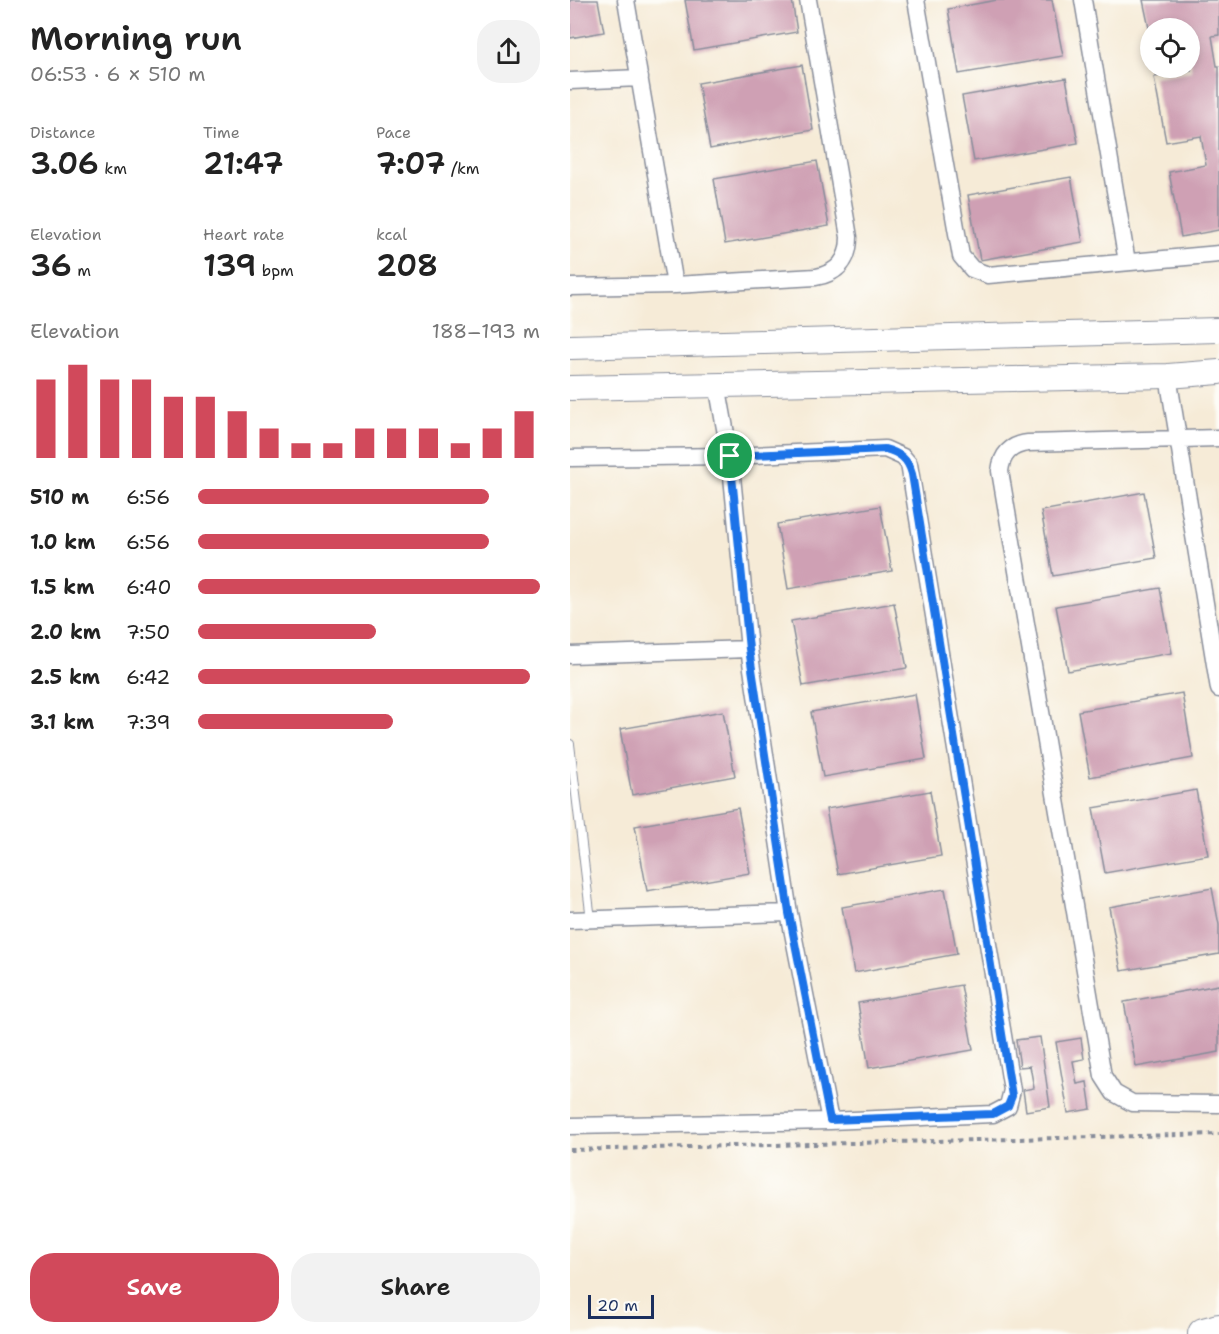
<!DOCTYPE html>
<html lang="en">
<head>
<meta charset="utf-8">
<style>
	:root { --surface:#fff; --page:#f2f2f2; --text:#222; --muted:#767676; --accent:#d1495b }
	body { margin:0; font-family:"Shantell Sans",sans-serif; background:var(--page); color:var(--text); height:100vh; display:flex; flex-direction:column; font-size:22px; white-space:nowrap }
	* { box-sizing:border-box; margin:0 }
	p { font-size:20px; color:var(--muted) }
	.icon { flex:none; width:33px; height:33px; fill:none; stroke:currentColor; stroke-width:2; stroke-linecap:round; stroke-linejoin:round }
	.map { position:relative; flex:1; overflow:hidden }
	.sheet { display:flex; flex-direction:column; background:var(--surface); width:570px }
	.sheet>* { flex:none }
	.buttons { position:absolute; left:570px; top:18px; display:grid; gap:12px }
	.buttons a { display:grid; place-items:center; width:60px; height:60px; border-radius:50%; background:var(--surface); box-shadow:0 3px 9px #0003; font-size:30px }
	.scale { position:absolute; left:18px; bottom:15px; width:66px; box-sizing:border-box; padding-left:6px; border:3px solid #1b2f5e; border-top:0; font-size:16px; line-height:21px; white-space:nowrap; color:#1b2f5e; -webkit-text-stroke:4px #fdfcf7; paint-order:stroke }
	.pin { position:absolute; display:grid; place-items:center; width:51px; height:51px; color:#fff; margin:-26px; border:3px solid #fff; border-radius:50%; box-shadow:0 2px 6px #0007 }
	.round { display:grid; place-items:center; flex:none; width:63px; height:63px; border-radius:24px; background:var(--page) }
	.head { display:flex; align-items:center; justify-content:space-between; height:102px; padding:0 30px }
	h1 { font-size:33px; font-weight:600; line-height:45px }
	.stats { display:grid; grid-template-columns:repeat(3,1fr); gap:9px; height:102px; padding:6px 30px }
	.stats div { display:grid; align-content:center }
	.stats b { font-size:30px; font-weight:600 }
	.stats small { font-size:16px; font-weight:400 }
	.stats p { font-size:16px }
	.chart { height:168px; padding:12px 30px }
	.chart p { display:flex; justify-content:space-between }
	.chart svg { width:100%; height:108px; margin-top:6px; stroke:var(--accent); stroke-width:6 }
	.cta { display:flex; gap:12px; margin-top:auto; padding:12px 30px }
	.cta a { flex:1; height:69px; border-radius:24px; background:var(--accent); color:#fff; font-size:24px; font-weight:600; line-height:69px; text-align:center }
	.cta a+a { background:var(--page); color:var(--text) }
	ul { padding:0 30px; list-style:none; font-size:20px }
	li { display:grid; grid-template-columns:96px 72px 1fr; align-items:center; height:45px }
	li i { height:15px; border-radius:8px; background:var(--accent) }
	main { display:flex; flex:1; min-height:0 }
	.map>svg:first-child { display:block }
	.building { fill:#cfa0b4 }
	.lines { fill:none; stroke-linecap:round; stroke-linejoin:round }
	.lane-casing { stroke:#888d9a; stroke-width:10 }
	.street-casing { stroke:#888d9a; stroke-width:19 }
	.secondary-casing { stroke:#888d9a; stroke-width:26 }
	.highway-casing { stroke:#888d9a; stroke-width:34 }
	.path { stroke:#888d9a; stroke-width:4; stroke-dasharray:4.5 4.5; stroke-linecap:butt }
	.lane { stroke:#fff; stroke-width:8 }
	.street { stroke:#fff; stroke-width:16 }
	.secondary { stroke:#fff; stroke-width:24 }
	.highway { stroke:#fff; stroke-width:32 }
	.route-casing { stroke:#fff; stroke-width:12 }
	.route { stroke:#1a73e8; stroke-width:8 }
</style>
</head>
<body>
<main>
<section class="sheet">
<div class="head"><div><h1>Morning run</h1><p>06:53 · 6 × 510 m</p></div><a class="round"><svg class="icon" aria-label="share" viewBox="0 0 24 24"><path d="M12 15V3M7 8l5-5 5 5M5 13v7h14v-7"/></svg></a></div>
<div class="stats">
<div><p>Distance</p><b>3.06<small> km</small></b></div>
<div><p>Time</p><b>21:47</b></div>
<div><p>Pace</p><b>7:07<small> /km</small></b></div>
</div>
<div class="stats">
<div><p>Elevation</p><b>36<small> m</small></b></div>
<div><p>Heart rate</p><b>139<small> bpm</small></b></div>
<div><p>kcal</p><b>208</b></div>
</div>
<div class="chart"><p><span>Elevation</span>188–193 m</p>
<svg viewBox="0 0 160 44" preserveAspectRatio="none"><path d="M5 44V12M15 44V6M25 44V12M35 44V12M45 44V19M55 44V19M65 44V25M75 44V32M85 44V38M95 44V38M105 44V32M115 44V32M125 44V32M135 44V38M145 44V32M155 44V25"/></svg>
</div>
<ul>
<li><b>510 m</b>6:56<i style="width:85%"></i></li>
<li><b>1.0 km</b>6:56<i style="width:85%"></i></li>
<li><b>1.5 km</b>6:40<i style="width:100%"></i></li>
<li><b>2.0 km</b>7:50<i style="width:52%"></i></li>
<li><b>2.5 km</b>6:42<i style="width:97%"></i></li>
<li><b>3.1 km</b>7:39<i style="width:57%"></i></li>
</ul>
<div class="cta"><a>Save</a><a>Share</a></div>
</section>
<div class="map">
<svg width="649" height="1334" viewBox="0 0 649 1334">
	<rect width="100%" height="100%" fill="#fdfcf7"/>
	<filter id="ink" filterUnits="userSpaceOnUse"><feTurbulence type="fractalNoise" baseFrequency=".0167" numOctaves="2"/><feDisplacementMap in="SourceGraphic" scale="12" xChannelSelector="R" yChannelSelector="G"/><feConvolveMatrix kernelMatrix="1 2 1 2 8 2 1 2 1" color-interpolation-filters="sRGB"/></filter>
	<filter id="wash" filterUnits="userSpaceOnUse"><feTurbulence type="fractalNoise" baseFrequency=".008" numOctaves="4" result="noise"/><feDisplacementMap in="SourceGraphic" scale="24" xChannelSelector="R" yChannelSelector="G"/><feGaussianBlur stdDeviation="1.35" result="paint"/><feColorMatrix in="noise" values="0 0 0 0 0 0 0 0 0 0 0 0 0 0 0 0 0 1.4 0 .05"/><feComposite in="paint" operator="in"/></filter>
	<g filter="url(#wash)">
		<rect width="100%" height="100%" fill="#f6ebd7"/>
		<g id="blocks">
			<path class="building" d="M0 0H28L34 32 0 38Z
				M115 0H222L227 32 124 50Z
				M427 0H482L493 56 389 74 378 9Z
				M573 0H649V35L642 36 647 66H649V230L611 237 599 172 636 165 631 136 596 142 584 77 621 71 620 28H579Z
				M232 65 243 130 140 149 128 83Z
				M496 78 508 143 404 161 392 96Z
				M247 161 259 226 155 244 144 179Z
				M501 177 513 242 410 260 398 195Z
				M574 492 586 558 483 576 471 511Z
				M310 506 322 571 218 589 207 524Z
				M590 588 602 653 498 671 486 606Z
				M324 603 337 668 233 686 221 621Z
				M612 693 623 758 520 777 508 711Z
				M345 694 356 759 253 777 241 712Z
				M153 711 165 776 62 795 50 729Z
				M626 790 638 855 535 873 523 808Z
				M360 791 371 856 268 874 256 809Z
				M168 808 180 873 77 891 65 826Z
				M642 888 649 925V954L551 971 539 907Z
				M375 889 387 954 284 973 272 907Z
				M391 985 403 1050 299 1068 288 1003Z
				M649 985V1052L566 1067 554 1002Z
				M470 1037 480 1107 456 1111 453 1090 464 1088 460 1066 450 1067 446 1040Z
				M511 1038 514 1059 503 1061 507 1084 517 1082 521 1109 498 1113 486 1042Z"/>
		</g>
	</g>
	<g filter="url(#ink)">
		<use href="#blocks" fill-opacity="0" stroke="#888d9a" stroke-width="1.5"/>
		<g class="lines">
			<g class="lane-casing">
				<path id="lane" d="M0 744 21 920"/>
			</g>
			<g class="street-casing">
				<path id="street" d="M56 0 105 285
					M346 0 391 256 402 269 418 275 649 254
					M513 0 557 262
					M0 81 70 78
					M0 287 105 285 246 277C268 273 279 260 279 237L238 0
					M598 376 649 689
					M147 384 160 456 179 649 219 913 260 1121
					M649 438 458 443C441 445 432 454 430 471L533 1076 544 1093 562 1103 649 1104
					M0 458 160 456 315 449 333 457 339 464 442 1090 438 1106 423 1114 260 1121 0 1126
					M0 655 179 649
					M0 920 219 913"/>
			</g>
			<g class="secondary-casing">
				<path id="secondary" d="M0 347 649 330
					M0 388 598 376 649 372"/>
			</g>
			<g class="highway-casing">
				<path id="highway" d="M634 1334 649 1330"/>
			</g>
			<path class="path" d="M0 1150 649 1134"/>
			<use href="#lane" class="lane"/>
			<use href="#street" class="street"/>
			<use href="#secondary" class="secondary"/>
			<use href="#highway" class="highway"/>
		</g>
	</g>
	<g class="lines" filter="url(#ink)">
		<g class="route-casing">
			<path id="route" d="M315 449C330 453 338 459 342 474L442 1096 438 1106 423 1114 260 1120 219 913 179 649 160 456Z"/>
		</g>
		<use href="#route" class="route"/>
	</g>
</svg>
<div class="buttons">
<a><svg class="icon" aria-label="locate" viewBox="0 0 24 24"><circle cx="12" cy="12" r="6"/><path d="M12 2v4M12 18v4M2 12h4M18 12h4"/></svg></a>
</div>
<div class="scale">20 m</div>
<div class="pin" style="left:160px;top:456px;background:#1e9e55"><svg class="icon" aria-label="arrive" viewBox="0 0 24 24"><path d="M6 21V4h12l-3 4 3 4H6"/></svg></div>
</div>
</main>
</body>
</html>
